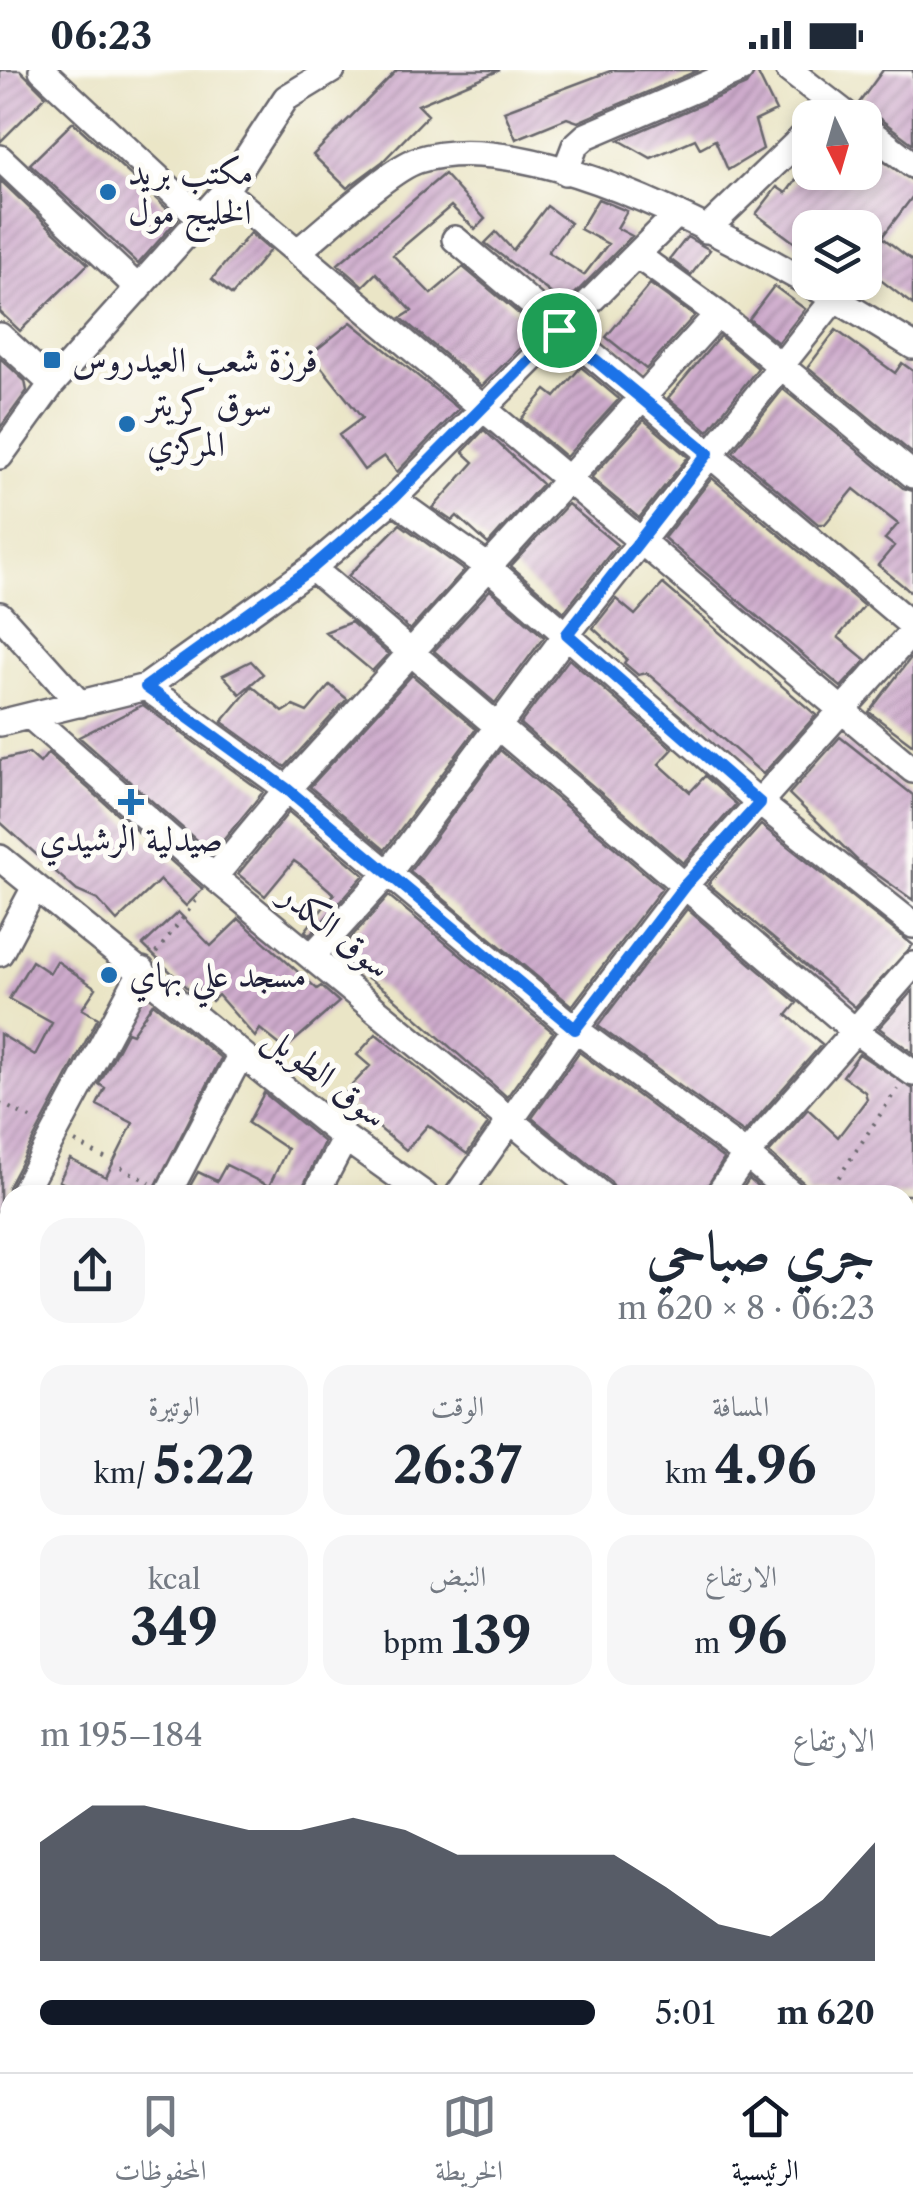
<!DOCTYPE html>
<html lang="ar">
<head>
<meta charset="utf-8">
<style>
	:root { --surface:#fff; --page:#f6f6f7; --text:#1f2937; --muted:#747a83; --line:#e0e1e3; --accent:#111827 }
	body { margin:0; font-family:"Libre Caslon Text",Amiri,serif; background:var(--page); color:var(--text); direction:rtl; height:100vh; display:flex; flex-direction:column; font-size:38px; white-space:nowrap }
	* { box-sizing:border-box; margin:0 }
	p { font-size:32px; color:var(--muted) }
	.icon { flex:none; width:55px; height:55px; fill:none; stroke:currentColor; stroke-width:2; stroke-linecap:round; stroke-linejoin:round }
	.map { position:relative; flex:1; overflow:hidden; direction:ltr }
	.drawer { position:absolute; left:0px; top:1115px; width:915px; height:888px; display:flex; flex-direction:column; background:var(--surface); border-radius:30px 30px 0 0; box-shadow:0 5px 15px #0003; direction:rtl }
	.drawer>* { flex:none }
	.needle { width:65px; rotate:175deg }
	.tools { position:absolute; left:792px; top:30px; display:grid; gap:20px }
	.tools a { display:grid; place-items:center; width:90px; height:90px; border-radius:20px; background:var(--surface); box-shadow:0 5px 15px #0003; font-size:50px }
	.pin { position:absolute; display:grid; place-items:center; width:85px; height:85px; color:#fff; margin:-42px; border:5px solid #fff; border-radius:50%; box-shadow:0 2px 10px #0007 }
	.round { display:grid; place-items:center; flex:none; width:105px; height:105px; border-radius:30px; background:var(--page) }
	.head { display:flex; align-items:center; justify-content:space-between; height:170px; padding:0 40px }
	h1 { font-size:55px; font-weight:800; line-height:75px }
	.figures { display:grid; grid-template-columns:repeat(3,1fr); gap:15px; height:170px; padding:10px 40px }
	.figures div { display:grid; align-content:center; border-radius:25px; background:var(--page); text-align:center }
	.figures b { font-size:50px; font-weight:800 }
	.figures small { font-size:28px; font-weight:400 }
	.figures p { font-size:28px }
	.chart { height:280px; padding:20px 40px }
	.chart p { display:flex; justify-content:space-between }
	.chart svg { width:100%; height:180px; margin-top:10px; fill:var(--accent); opacity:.7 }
	ul { padding:0 40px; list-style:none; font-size:32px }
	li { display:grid; grid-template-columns:160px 120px 1fr; align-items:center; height:75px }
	li i { height:25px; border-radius:12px; background:var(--accent) }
	.status { display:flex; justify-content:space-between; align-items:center; height:70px; padding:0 50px; background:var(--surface); direction:ltr }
	.status svg { height:28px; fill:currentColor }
	.tab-bar { display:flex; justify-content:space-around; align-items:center; height:140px; border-top:2px solid var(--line); background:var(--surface); font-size:28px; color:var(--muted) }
	.tab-bar a { display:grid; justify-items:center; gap:5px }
	.tab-bar .selected { color:var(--accent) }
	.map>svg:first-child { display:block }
	.building { fill:url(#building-hatch) }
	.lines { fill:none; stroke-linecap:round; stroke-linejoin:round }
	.minor-casing { stroke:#68666c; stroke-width:30 }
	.major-casing { stroke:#68666c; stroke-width:35 }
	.path { stroke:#68666c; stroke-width:4; stroke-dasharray:2.5 8; stroke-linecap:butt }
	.minor { stroke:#fff; stroke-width:25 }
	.major { stroke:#fff; stroke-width:30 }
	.route-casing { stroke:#fff; stroke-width:20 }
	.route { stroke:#1a73e8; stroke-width:12 }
	.poi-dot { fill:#1f6fb2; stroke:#fdfcf7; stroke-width:4 }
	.labels { text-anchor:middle; stroke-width:10; stroke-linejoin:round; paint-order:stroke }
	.poi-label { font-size:35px; fill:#22223b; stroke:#fdfcf7; text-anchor:start }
	.street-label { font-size:35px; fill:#22223b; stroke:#fdfcf7 }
</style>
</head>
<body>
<div class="status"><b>06:23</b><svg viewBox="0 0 49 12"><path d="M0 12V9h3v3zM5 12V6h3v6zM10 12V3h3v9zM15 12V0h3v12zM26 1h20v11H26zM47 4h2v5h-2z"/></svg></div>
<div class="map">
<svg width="913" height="2002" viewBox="0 0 913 2002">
	<defs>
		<pattern id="building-hatch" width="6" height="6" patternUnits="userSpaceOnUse" patternTransform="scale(2.5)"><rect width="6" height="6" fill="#ceabcc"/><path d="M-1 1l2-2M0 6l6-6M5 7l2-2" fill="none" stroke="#a78ba7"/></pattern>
	</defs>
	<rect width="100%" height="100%" fill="#fdfcf7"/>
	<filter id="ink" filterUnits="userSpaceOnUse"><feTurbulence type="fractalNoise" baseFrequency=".01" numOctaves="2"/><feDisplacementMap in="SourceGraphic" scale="20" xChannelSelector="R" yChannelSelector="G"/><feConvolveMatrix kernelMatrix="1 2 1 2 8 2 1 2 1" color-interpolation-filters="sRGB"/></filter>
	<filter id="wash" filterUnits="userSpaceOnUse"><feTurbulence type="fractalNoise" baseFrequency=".0048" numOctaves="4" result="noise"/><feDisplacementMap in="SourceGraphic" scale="40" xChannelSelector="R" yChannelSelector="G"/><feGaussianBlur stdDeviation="2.25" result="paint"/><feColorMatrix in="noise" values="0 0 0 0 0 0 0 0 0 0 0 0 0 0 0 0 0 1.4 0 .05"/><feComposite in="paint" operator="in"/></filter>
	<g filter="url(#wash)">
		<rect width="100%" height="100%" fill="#eae5c6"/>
		<g id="blocks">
			<path class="building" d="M0 0H20L46 26 0 72Z
				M397 0H500L418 35 428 45 382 92 347 118 313 85Z
				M613 0H699L578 52 567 48 516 69 504 41Z
				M756 0 776 41 755 51 763 79 728 100 715 70 700 78 695 69 651 88 619 70 746 15Z
				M883 0H913V74L859 33Z
				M73 52 178 149 138 194 30 94Z
				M865 79 913 111V126L882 167 913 191V235L865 198V158H831L810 141V184L756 144 777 117 786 123 802 102H865Z
				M444 104 485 149 475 159 451 136 393 185 431 224 463 197 538 260 482 316 401 248 412 241 376 203 363 216 338 194Z
				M0 110 88 194 20 261 0 242Z
				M598 129 627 141 617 158 632 166 565 234 485 173 496 162 513 180 547 136 570 153 548 182 584 205 608 174 580 159Z
				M250 163 270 180 232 225 212 209Z
				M687 167 710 180 691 205 670 189Z
				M650 214 694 246 646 299 606 267Z
				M774 216 805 239 778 273 749 249Z
				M351 252 459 339 397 402 384 386 364 400 339 365 362 348 311 284Z
				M836 260 895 303 902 293 913 301V384L808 297Z
				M720 266 758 298 708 361 668 328Z
				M0 288 25 311 27 321 0 358Z
				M581 297 619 329 566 387 521 349 546 320 555 327Z
				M783 319 903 418 913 421V524L878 495 894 476 885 469 898 454 854 419 825 454H818L733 382Z
				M644 350 688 387 639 448 591 408Z
				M484 360 542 414 488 474 457 446 452 451 433 438 474 392 463 382Z
				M712 408 864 536 838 567 866 590 841 617 664 468Z
				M568 434 617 475 564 542 511 496Z
				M400 454 464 500 410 560 348 506Z
				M663 514 816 645 763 704 647 603 638 605 624 593 627 589 593 558 616 529 635 545Z
				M490 520 544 567 495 633 434 581Z
				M351 552 388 584 372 601 325 562Z
				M913 585V675L869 642Z
				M569 589 673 679 659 694 690 722 705 706 736 734 683 793 520 654Z
				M251 591 263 604 240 624 223 605Z
				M412 605 476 659 385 780 310 717Z
				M330 615 347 629 285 697 222 652 252 616 283 642 293 636 307 642Z
				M143 635 263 722 212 784 79 667Z
				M840 667 913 725V830L858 791 789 724Z
				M500 680 662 818 572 936 410 801Z
				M29 683 40 693 48 683 203 819 186 836 160 810 117 851 98 830 77 821 0 752V690Z
				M289 742 364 805 310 865 305 861 334 824 304 798 294 791 265 826 238 804Z
				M761 755 913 875 855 937 708 814Z
				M389 826 553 962 507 1027 385 920 335 885Z
				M687 839 797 933 787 945 822 974 744 1063 598 956Z
				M178 842 211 876 239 849 317 919 321 916 339 932 285 979 260 959 255 967 218 925 212 931 195 913 190 921 143 875Z
				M32 891 50 903 57 891 96 918 82 939 98 948 8 1117V1132L0 1136V964L35 985 52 953 9 929Z
				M913 920V983L879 958Z
				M153 933 221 988 151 1125H87L59 1111 70 1089 106 1107 133 1053 97 1035 105 1018 99 1014 127 962 132 964Z
				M376 964 488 1054 467 1084 428 1055 406 1080 341 1027 370 996 357 985Z
				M579 982 724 1089 702 1125H617L611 1112 532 1048Z
				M859 984 913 1019V1125H809L804 1113 769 1083 808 1039 838 1067 867 1029 865 1022 843 1006Z
				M264 1023 324 1072 299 1125H185L198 1102 217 1111 226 1095 269 1116 287 1079 248 1053Z
				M749 1109 768 1125H738Z"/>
		</g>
	</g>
	<g filter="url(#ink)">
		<use href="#blocks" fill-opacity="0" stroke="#68666c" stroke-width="2.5"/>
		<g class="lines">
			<g class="minor-casing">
				<path id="minor" d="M42 0 201 148
					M789 0 851 48
					M865 58 913 95
					M0 88 139 219
					M565 102 575 76 586 66 740 0
					M225 121 913 700
					M706 160 810 60
					M455 169 913 556
					M297 182C324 161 389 99 418 90 549 50 801 207 913 276
					M638 186 718 244 913 405
					M0 266 52 314
					M0 386 52 314 225 121 286 28 332 0
					M393 429 488 497 760 733 913 855
					M312 498 855 961 913 1003
					M0 545 80 634
					M146 617 287 719 575 959 746 1085 793 1125
					M30 646 214 807 601 1125
					M0 653 146 617 312 498 393 429 677 144
					M0 788 345 1068 425 1125
					M214 807 287 719 718 244
					M0 883 35 817
					M313 885 389 802 567 564 835 228
					M22 1125 142 900
					M167 1125 241 984
					M315 1125 345 1068
					M458 1125 575 959 685 815 913 561
					M718 1125 746 1085 913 895
					M0 1167 10 1148
					M905 1201 913 1206
					M905 1313 913 1300
					M905 1376 913 1382
					M0 1446 10 1427
					M905 1614 913 1623
					M0 1710 10 1715
					M905 1930 913 1940
					M568 1992V2002
					M142 2002 147 1992
					M683 2002 685 1992"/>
			</g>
			<g class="major-casing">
				<path id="major" d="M0 1954 10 1964
					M40 1992 50 2002
					M0 2000 2 2002"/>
			</g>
			<path class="path" d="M156 883 199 827
				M0 1033 36 1051
				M75 1072 150 1113
				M827 1125 897 1019
				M905 1148 913 1135
				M0 1347 10 1352"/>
			<use href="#minor" class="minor"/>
			<use href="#major" class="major"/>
		</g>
	</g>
	<g class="lines" filter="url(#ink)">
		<g class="route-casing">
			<path id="route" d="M559 260 708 383 567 564 760 733 685 815 575 959 287 719 146 617 312 498 393 428Z"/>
		</g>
		<use href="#route" class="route"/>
	</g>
	<g class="poi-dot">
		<circle cx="108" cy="122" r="10"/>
		<rect x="42" y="280" width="20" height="20" rx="5"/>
		<circle cx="127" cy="354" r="10"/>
		<path d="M126 717h10v10h10v10h-10v10h-10v-10h-10v-10h10z"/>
		<circle cx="109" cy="905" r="10"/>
	</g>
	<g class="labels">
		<g class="poi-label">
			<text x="128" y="114">مكتب بريد<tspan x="128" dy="40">الخليج مول</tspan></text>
			<text x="72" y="302">فرزة شعب العيدروس</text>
			<text x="147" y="346">سوق كريتر<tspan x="147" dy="40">المركزي</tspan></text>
			<text x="131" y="781" text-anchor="middle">صيدلية الرشيدي</text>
			<text x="129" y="917">مسجد علي بهاي</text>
		</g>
		<g class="street-label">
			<text transform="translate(336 860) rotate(39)" y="12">سوق الكدر</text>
			<text transform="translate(326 1006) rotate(38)" y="12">سوق الطويل</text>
		</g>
	</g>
</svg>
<div class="tools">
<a><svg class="needle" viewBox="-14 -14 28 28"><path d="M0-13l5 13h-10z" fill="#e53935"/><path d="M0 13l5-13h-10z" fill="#747a83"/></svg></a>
<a><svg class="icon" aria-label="layers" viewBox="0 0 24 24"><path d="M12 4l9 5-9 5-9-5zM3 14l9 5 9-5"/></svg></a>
</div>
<div class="pin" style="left:559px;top:260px;background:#1e9e55"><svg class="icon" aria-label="arrive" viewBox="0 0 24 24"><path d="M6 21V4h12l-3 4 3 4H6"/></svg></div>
<section class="drawer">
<div class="head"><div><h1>جري صباحي</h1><p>06:23 · 8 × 620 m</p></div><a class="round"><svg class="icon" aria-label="share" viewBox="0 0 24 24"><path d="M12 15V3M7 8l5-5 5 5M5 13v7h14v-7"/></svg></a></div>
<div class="figures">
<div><p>المسافة</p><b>4.96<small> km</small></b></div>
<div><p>الوقت</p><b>26:37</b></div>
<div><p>الوتيرة</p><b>5:22<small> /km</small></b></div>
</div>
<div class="figures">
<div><p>الارتفاع</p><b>96<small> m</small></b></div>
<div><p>النبض</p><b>139<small> bpm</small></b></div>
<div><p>kcal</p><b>349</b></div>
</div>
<div class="chart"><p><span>الارتفاع</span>184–195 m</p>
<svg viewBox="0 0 160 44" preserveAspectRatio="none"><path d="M0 44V15L10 6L20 6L30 9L40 12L50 12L60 9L70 12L80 18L90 18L100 18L110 18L120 26L130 35L140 38L150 29L160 15V44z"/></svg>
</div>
<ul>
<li><b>620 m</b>5:01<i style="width:100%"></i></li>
</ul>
</section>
</div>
<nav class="tab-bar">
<a class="selected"><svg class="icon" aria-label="home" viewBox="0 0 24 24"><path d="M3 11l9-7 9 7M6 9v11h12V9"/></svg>الرئيسية</a>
<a><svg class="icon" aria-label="map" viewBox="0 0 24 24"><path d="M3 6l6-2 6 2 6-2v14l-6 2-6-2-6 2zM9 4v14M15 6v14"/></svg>الخريطة</a>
<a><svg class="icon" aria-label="saved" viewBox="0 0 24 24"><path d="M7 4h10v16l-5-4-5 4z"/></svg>المحفوظات</a>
</nav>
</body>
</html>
